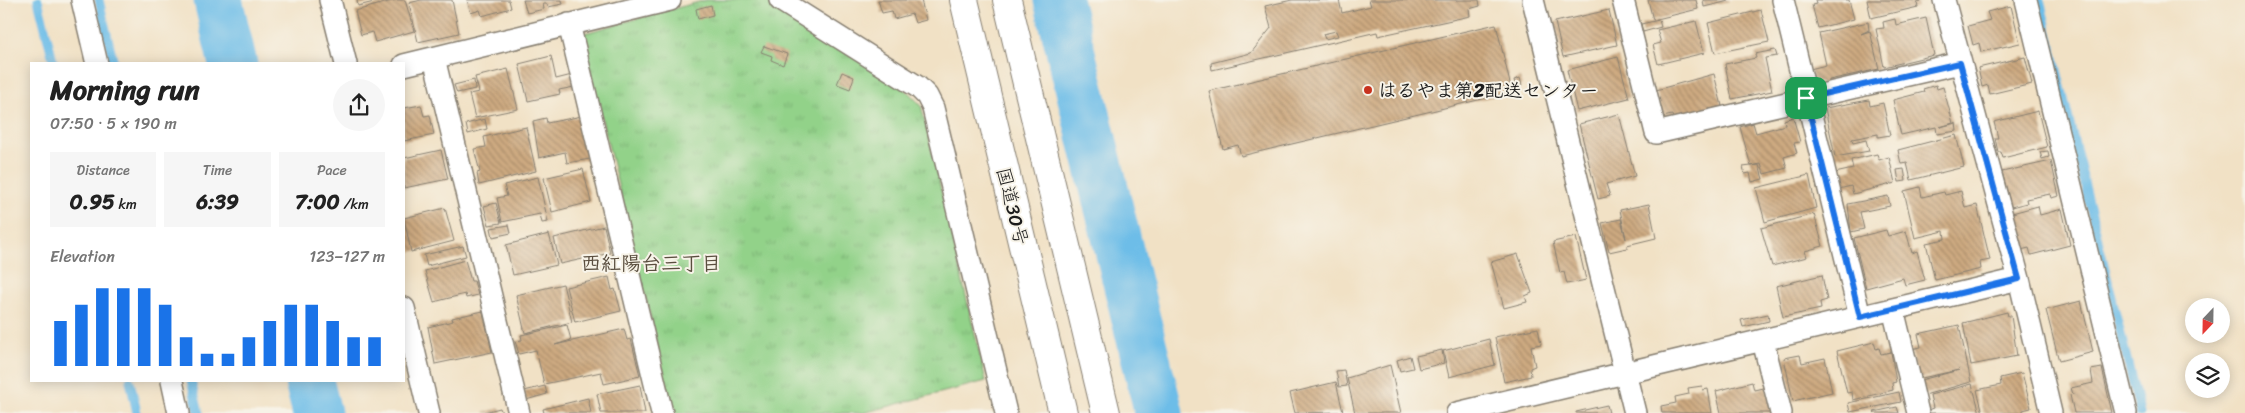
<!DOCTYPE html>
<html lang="en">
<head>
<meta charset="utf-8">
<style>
	:root { --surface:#fff; --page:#f6f6f6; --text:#222; --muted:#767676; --accent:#1a73e8 }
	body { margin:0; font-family:Sriracha,"Klee One",sans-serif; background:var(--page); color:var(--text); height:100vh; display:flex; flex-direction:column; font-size:19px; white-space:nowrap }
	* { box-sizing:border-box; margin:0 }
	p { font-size:16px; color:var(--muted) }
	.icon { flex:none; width:28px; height:28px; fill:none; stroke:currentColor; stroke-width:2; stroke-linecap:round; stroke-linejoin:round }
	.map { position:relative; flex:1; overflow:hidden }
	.side { position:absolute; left:30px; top:62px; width:375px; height:320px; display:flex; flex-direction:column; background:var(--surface); border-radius:0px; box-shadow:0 2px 12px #0003 }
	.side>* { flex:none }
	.needle { width:32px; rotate:202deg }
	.controls { position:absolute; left:2185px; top:298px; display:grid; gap:10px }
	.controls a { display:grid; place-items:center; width:45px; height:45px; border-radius:50%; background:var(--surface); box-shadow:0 2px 12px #0003; font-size:25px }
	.pin { position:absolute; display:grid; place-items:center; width:42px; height:42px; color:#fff; margin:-21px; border-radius:10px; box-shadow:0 2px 8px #0006 }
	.round { display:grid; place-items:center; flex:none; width:52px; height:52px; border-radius:26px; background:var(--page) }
	.summary { display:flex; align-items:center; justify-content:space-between; height:85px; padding:0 20px }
	h1 { font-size:28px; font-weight:800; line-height:38px }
	.figures { display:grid; grid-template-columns:repeat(3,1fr); gap:8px; height:85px; padding:5px 20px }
	.figures div { display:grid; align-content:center; border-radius:0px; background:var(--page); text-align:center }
	.figures b { font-size:21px; font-weight:800 }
	.figures small { font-size:14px; font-weight:400 }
	.figures p { font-size:14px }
	.chart { height:140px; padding:10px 20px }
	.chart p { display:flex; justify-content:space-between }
	.chart svg { width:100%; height:90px; margin-top:5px; stroke:var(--accent); stroke-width:6 }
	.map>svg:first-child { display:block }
	.grass { fill:url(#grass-tufts); stroke:#577752 }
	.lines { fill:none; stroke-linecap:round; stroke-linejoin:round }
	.stream { stroke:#6dbde8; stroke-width:9 }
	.river { stroke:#6dbde8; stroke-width:49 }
	.building { fill:url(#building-back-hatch); fill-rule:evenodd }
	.street-casing { stroke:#867e70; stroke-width:24 }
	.highway-casing { stroke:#867e70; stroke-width:30 }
	.street { stroke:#fff; stroke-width:21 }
	.highway { stroke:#fff; stroke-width:28 }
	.route-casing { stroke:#fff; stroke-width:10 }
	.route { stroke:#1a73e8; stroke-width:6 }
	.poi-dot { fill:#c8321e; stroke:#f7f3e8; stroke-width:2 }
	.labels { text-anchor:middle; stroke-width:4; stroke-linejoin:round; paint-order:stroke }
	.poi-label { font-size:19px; font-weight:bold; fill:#1c1c1c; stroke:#f7f3e8; text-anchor:start }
	.street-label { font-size:19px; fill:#1c1c1c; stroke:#f7f3e8 }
	.neighbourhood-label { font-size:20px; font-weight:bold; fill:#5a4e3f; stroke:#f7f3e8 }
</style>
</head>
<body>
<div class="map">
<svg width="2245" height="413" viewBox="0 0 2245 413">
	<defs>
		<pattern id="grass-tufts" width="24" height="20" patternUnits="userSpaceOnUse" patternTransform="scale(1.25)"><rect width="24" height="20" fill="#92d289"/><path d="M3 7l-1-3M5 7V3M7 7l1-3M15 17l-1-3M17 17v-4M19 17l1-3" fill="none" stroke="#7db476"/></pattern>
		<pattern id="building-back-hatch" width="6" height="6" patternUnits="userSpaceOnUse" patternTransform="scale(1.25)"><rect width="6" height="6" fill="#ceaa81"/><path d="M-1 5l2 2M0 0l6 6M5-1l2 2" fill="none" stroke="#a68a69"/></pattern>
	</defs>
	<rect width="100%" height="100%" fill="#f7f3e8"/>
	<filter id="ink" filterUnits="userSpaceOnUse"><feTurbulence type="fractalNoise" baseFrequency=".02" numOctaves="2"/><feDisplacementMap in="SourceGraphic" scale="10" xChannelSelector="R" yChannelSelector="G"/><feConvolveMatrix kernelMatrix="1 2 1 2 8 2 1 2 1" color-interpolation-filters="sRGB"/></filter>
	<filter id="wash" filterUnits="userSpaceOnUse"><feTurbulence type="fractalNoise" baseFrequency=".0096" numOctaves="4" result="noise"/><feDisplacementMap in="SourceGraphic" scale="20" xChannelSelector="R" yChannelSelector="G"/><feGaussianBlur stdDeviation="1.12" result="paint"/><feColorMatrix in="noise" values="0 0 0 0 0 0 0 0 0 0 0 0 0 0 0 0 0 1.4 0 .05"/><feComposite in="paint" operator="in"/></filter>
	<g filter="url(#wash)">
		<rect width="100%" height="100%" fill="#f1e1c5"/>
		<path class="grass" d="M706 0H765L898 82 921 105 986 381 863 413H674L581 34Z"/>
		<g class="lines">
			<path class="stream" d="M38 0 54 64
				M99 0 114 64
				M2040 0 2140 413
				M130 381 137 413
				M191 381 199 413"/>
			<path class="river" d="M218 0 233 64
				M1058 0 1159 413
				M309 381 317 413"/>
		</g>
		<g id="blocks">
			<path class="building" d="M357 0H378V1L358 6Z
				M396 0H405L414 31 375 42 372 32 361 35 355 11Z
				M421 0H452L459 33 418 42 409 3Z
				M467 0H509L511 8 482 16 480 10 471 13Z
				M523 0H562L563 4 548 7 547 4H543L544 9 527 13Z
				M878 0H921L926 20 915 23 912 14 894 19 892 11 882 13Z
				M1292 0H1339L1342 13 1371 6 1369 0H1479L1480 6 1469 9 1470 16 1378 36 1377 32 1212 70 1211 63 1251 53 1271 28 1265 6ZM1336 31 1338 36 1325 39 1323 34Z
				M1648 0H1696L1698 9 1653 20Z
				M1703 0H1729V1L1704 7Z
				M1815 0H1849L1854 19 1818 28 1812 5 1816 4Z
				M1867 0H1920L1921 2 1917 3 1918 7 1871 18Z
				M711 5 713 15 698 19 696 9Z
				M2011 6 2020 43 1981 52 1979 43 1973 45 1968 26 1990 20 1987 12Z
				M1609 10 1617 45 1563 57 1555 22Z
				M1761 10 1769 42 1715 53 1708 23Z
				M1926 18 1934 55 1884 67 1876 29 1884 28 1883 22 1895 19 1896 25Z
				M1659 20 1661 27 1643 32 1641 24Z
				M1696 21 1704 53 1658 64 1653 45 1661 43 1657 30Z
				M1868 22 1869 30 1861 34 1870 31 1879 69 1829 80V83L1823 85 1813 79 1810 69 1826 65 1819 33Z
				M1496 24 1512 92 1241 156 1238 145 1223 149 1209 91Z
				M764 46 787 54 783 65 771 60 772 56 761 52Z
				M1775 50 1777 56 1765 58 1772 91 1732 99 1725 64 1756 58 1755 54Z
				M551 56 556 79 572 75 574 87 559 90 560 94 528 101 519 64Z
				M1618 57 1629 98 1577 111 1567 70Z
				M2025 57 2032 84 1990 94 1988 85 1982 87 1978 68Z
				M508 69 518 109 475 118 469 94 479 92 475 77Z
				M842 72 854 77 850 89 837 84Z
				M1714 74 1722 106 1673 119 1672 115 1663 117 1656 90Z
				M1520 78 1522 85 1516 87 1514 80Z
				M474 80 475 89 457 93 454 85Z
				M1936 85 1937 89 1943 87 1953 123 1940 127 1956 123 1957 131 1937 134 1936 127 1901 135 1893 100 1924 92 1923 89Z
				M1869 100 1870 106 1883 103 1890 135 1878 137V134L1852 139 1853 143 1866 140 1869 151 1835 157 1825 108Z
				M421 105 424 116 430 115 434 135 404 141V108Z
				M2038 111 2047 147 2003 158 2001 152H1998L1995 138H1998L1994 122Z
				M1619 114 1635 176 1606 184 1610 196 1598 199 1579 124Z
				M582 116 590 159 567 163 565 152 539 158 533 121 546 118 547 123Z
				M1793 117 1800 142 1794 143 1797 153 1784 157 1787 168 1764 174 1761 164 1751 166 1740 127 1753 123 1756 133 1785 125 1784 120Z
				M485 119 487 129 468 134 466 124Z
				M526 127 536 171 479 185 477 173 480 172 474 149 486 147 484 137Z
				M1956 135 1964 167 1911 180 1907 163 1901 164 1898 150Z
				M441 150 448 179 404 188V158Z
				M2048 151 2049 157 2042 159 2040 152Z
				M1877 154 1879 160 1889 157 1895 183 1853 194 1851 186 1839 189 1835 173 1853 169 1851 160Z
				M2051 161 2059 196 2051 198 2050 194 2026 199 2027 203 2011 207 2002 172Z
				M1759 165 1763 179 1752 182 1750 173 1745 174 1743 167Z
				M583 169 591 202 552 212 544 178Z
				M1904 169 1906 181 1899 182 1897 170Z
				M1809 175 1816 208 1765 222 1756 188Z
				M538 177 548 222 542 223 540 214 502 222 497 198 507 196 504 185Z
				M1920 187 1922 197 1944 192 1945 195 1961 191 1965 208 1977 205 1990 260 1980 262 1981 269 1935 280 1926 243 1945 239 1944 231 1915 238 1904 191Z
				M1888 196 1890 206 1860 212 1864 229 1851 232 1848 204Z
				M496 203 501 223 489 225 484 206Z
				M1649 204 1656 238 1627 245V248L1609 252 1602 223 1621 219 1626 239 1620 210Z
				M2038 206 2040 215 2062 209 2070 245 2031 255 2029 248 2021 250 2012 213Z
				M445 208 454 241 411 252 404 218Z
				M1814 214 1823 246 1805 251 1807 257 1772 266 1761 228Z
				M509 225 511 233 493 237 491 228Z
				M604 226 610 253 560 264 554 238Z
				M1886 230 1888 236 1906 231 1912 253 1917 251 1925 280 1905 285 1903 278 1866 288 1854 238Z
				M549 234 557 265 513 275 506 245Z
				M1576 237 1586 280 1567 284 1564 272 1560 273 1553 242Z
				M463 246 466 256 427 266 424 255Z
				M1518 254 1532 293 1525 296 1527 302 1504 308 1491 262Z
				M465 260 471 281H474L478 295 466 298 465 294 434 302 425 271Z
				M1822 275 1827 300 1820 302 1821 309 1783 317 1776 286Z
				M609 277 612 290 615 289 621 311 575 322 566 287Z
				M563 284 572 322 525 333 516 295Z
				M2081 301 2093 352 2059 361 2046 310Z
				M483 311 492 352 435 364 428 327 453 321 452 318Z
				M2007 312 2008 316H2011L2017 356 1971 365 1963 323Z
				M1768 314 1769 321 1743 327 1741 320Z
				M567 325 571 340 555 345 624 329 627 340 631 339 640 376 604 384 601 372 544 384 536 350 519 354 515 341 522 340 521 335Z
				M1959 325 1971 382 1921 396 1917 381 1959 370 1917 379 1911 349 1921 347 1918 334Z
				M1538 328 1541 344 1531 346 1535 366 1530 368 1531 376 1504 382 1495 337Z
				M1489 339 1495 365 1449 377 1443 351Z
				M1874 342 1876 349 1879 348 1881 354 1891 352 1896 382 1892 383 1893 390 1853 400 1852 392 1847 393 1837 351Z
				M1442 350 1444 363 1419 369 1416 356Z
				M1800 355 1802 363 1825 358 1832 392 1793 401 1784 358Z
				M1410 356 1413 368 1400 371 1397 360Z
				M1390 365 1401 413H1355L1347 378Z
				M2102 368 2112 413H2074L2070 395 2073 394 2071 388 2093 383 2091 370Z
				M1344 370 1347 386 1339 387 1336 371Z
				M2022 373 2031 408 2023 410V413H1983L1977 390 2001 385 2000 378Z
				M1336 382 1343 412 1295 413 1290 393Z
				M1752 382 1754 390 1767 387 1772 413H1721L1716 391Z
				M1972 384 1980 413H1926L1925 411 1933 408 1930 395Z
				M640 385 645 413H601L597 394Z
				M545 386 547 394 526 400 524 391Z
				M1702 386 1703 390 1708 389 1712 413H1662L1661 406 1676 403 1675 397 1689 394 1688 388Z
				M1899 392 1901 402 1850 412 1848 403Z
				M588 398 591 413H544L543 409Z
				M1607 405 1609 413H1576V412Z
				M1897 407 1899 413H1875L1874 412Z
				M500 408 502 413H484V412Z"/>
		</g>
	</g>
	<g filter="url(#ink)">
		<use href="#blocks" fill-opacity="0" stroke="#867e70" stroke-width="1"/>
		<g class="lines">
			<g class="street-casing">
				<path id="street" d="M82 0 97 64
					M330 0 346 64
					M780 0 918 87 927 96 933 108 1006 413
					M1533 0 1635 413
					M1623 0 1656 133 1960 63
					M1783 0 1860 317
					M1944 0 2019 279 2051 413
					M2026 0 2126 413
					M569 24 662 413
					M434 58 519 413
					M404 65 670 0
					M404 308 429 413
					M1893 309 1918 413
					M1763 341 1781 413
					M172 381 179 413
					M1457 413 2019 279"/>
			</g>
			<g class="highway-casing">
				<path id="highway" d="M964 0 1063 413
					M1007 0 1106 413"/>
			</g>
			<use href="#street" class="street"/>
			<use href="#highway" class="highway"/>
		</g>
	</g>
	<g class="lines" filter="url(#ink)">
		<g class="route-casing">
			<path id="route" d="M1960 63 2019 279 1860 317 1806 98Z"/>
		</g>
		<use href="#route" class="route"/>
	</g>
	<circle class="poi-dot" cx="1368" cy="90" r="5"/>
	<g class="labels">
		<g class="poi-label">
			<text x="1378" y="97">はるやま第2配送センター</text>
		</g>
		<g class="street-label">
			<text transform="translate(1013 206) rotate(76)" y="7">国道30号</text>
		</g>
		<g class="neighbourhood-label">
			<text x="651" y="270">西紅陽台三丁目</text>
		</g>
	</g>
</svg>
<div class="controls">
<a><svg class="needle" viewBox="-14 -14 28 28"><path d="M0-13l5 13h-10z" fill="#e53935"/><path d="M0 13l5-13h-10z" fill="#767676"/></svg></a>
<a><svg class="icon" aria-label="layers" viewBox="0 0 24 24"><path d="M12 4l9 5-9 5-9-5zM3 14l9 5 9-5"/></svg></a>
</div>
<div class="pin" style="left:1806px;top:98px;background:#1e9e55"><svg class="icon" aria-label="arrive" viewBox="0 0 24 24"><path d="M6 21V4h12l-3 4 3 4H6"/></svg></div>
<section class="side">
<div class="summary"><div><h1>Morning run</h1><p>07:50 · 5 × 190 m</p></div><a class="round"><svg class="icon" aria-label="share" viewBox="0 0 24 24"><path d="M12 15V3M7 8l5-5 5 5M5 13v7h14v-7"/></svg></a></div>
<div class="figures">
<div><p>Distance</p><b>0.95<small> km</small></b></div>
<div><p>Time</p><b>6:39</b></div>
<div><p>Pace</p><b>7:00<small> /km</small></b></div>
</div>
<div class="chart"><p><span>Elevation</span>123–127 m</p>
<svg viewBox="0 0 160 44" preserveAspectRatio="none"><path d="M5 44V22M15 44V14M25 44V6M35 44V6M45 44V6M55 44V14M65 44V30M75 44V38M85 44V38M95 44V30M105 44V22M115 44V14M125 44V14M135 44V22M145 44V30M155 44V30"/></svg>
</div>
</section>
</div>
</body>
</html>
